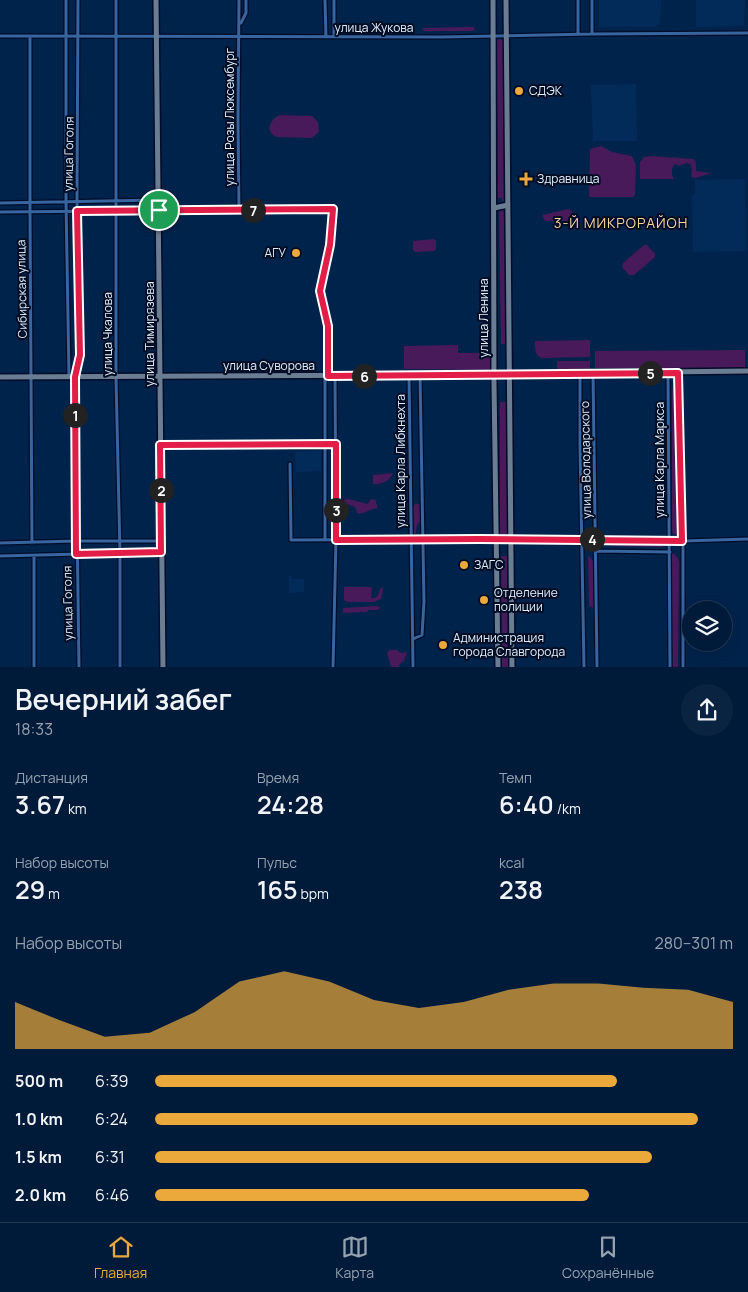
<!DOCTYPE html>
<html lang="ru">
<head>
<meta charset="utf-8">
<style>
	:root { --surface:#001a39; --page:#0a2341; --text:#f1f3f6; --muted:#95a1ae; --line:#223853; --accent:#eca93b }
	body { margin:0; font-family:Manrope,sans-serif; background:var(--page); color:var(--text); height:100vh; display:flex; flex-direction:column; font-size:19px; white-space:nowrap }
	* { box-sizing:border-box; margin:0 }
	p { font-size:16px; color:var(--muted) }
	.icon { flex:none; width:28px; height:28px; fill:none; stroke:currentColor; stroke-width:2; stroke-linecap:round; stroke-linejoin:round }
	.map { position:relative; height:667px; overflow:hidden }
	.details { display:flex; flex-direction:column; background:var(--surface); flex:1 }
	.details>* { flex:none }
	.buttons { position:absolute; left:682px; top:601px; display:grid; gap:10px }
	.buttons a { display:grid; place-items:center; width:50px; height:50px; border-radius:50%; background:var(--surface); box-shadow:0 5px 20px #0002,0 0 0 1px var(--line); font-size:25px }
	.pin { position:absolute; display:grid; place-items:center; width:42px; height:42px; color:#fff; margin:-21px; border:2px solid #fff; border-radius:50%; box-shadow:0 1px 5px #0007 }
	.km { position:absolute; width:25px; height:25px; margin:-12px; border-radius:50%; background:#222; color:#fff; font-size:14px; line-height:25px; text-align:center }
	.round { display:grid; place-items:center; flex:none; width:52px; height:52px; border-radius:26px; background:var(--page) }
	.headline { display:flex; align-items:center; justify-content:space-between; height:85px; padding:0 15px }
	h1 { font-size:28px; font-weight:600; line-height:38px }
	.metrics { display:grid; grid-template-columns:repeat(3,1fr); gap:8px; height:85px; padding:5px 15px }
	.metrics div { display:grid; align-content:center }
	.metrics b { font-size:25px; font-weight:600 }
	.metrics small { font-size:14px; font-weight:400 }
	.metrics p { font-size:14px }
	.chart { height:140px; padding:10px 15px }
	.chart p { display:flex; justify-content:space-between }
	.chart svg { width:100%; height:90px; margin-top:5px; fill:var(--accent); opacity:.7 }
	ul { padding:0 15px; list-style:none; font-size:16px }
	li { display:grid; grid-template-columns:80px 60px 1fr; align-items:center; height:38px }
	li i { height:12px; border-radius:6px; background:var(--accent) }
	.menu { display:flex; justify-content:space-around; align-items:center; height:70px; border-top:1px solid var(--line); background:var(--surface); font-size:14px; color:var(--muted) }
	.menu a { display:grid; justify-items:center; gap:2px }
	.menu .selected { color:var(--accent) }
	.map>svg:first-child { display:block }
	.built { fill:#032b5a }
	.green { fill:#481a5a }
	.lines { fill:none; stroke-linecap:round; stroke-linejoin:round }
	.street-casing { stroke:#000c28; stroke-width:5.5 }
	.secondary-casing { stroke:#000c28; stroke-width:8 }
	.street { stroke:#36659f; stroke-width:3 }
	.secondary { stroke:#6a7d92; stroke-width:5 }
	.route-casing { stroke:#fff; stroke-width:10 }
	.route { stroke:#e11d48; stroke-width:6 }
	.poi-dot { fill:#eca93b; stroke:#000d24; stroke-width:2 }
	.labels { text-anchor:middle; stroke-width:4; stroke-linejoin:round; paint-order:stroke }
	.street-label { font-size:12px; fill:#e3eefb; stroke:#000d24 }
	.poi-label { font-size:12px; fill:#e3eefb; stroke:#000d24; text-anchor:start }
	.neighbourhood-label { font-size:14px; letter-spacing:1px; fill:#f9d39e; stroke:#000d24 }
</style>
</head>
<body>
<div class="map">
<svg width="748" height="667" viewBox="0 0 748 667">
	<rect width="100%" height="100%" fill="#00234c"/>
	<path class="built" d="M599 0H661L660 23 655 27H599Z
		M696 0H745L744 26 696 27Z
		M636 84 637 141H593L591 85Z
		M745 179 746 251 693 252 692 195 695 194V180Z
		M321 451V471L296 472 295 452Z
		M289 576H292V579H304V592L289 593Z"/>
	<path class="green" d="M474 27V31H424L422 28Z
		M499 39 504 40 505 201H502V198H498L497 40Z
		M280 115 312 116 318 122 319 132 312 138 277 137C264 132 270 119 280 115Z
		M601 146 612 152 632 156 636 165 635 195 633 197H589L590 149Z
		M650 156 694 159 696 163V171L712 173 695 178 691 177 692 169 691 165 687 163 679 166 675 164C671 167 671 175 674 179H640V162L644 157Z
		M499 207 504 212 507 344H501Z
		M568 209 572 211 573 221H545L542 215Z
		M434 239 436 241V249L434 251 415 252 413 250V241Z
		M644 245H647L655 254V257L634 275H629L622 267 623 263Z
		M590 340V357L542 358C534 355 535 349 535 341Z
		M458 345V353H492V370L404 369V346Z
		M745 350V368H595V351Z
		M557 361H590V369H557Z
		M676 385 678 391 679 531 678 535 673 534 672 529V392L673 386Z
		M500 402H506L508 534H500Z
		M393 473C390 481 381 485 373 484V475Z
		M348 499 368 504 370 500 375 499 378 508C370 509 366 513 358 514L355 507 344 503V500Z
		M416 503 420 505V522L417 525 416 533 413 535V506Z
		M616 542 663 543 662 547 610 546Z
		M672 552 678 558 679 563 678 667H671Z
		M588 555 593 561 594 608 589 606Z
		M501 556H507L508 667H502Z
		M344 587H372L371 598C381 599 377 590 382 587L383 589 381 599 374 602H347L344 600Z
		M377 606 381 608 377 610H368L367 612 343 613V608Z
		M389 650H397L401 653 407 652 404 661 399 665 400 667H391L387 653Z"/>
	<g class="lines">
		<g class="street-casing">
			<path id="street" d="M66 0V201L69 377
				M78 0 77 201 80 355 75 377 79 667
				M116 0V378L120 553V667
				M325 0 326 37
				M578 0V34
				M592 0V34
				M241 23 246 13V0
				M0 36 443 37 592 34 748 33
				M30 36V212L32 543
				M334 36V0
				M0 203 158 200
				M239 209 238 121 239 0
				M0 212 333 209 330 245 320 291 328 326 327 375
				M593 373 597 667
				M668 373 670 667
				M678 373 683 541V667
				M580 374V444L584 667
				M409 375 413 667
				M160 445 336 444
				M290 464 291 540 479 539 683 541 748 539
				M325 540V376
				M0 543 76 541H161
				M596 551 670 552
				M0 556 161 552
				M34 556V667
				M413 639 422 635 424 602 420 375
				M333 667 336 540 335 376"/>
		</g>
		<g class="secondary-casing">
			<path id="secondary" d="M156 0 163 667
				M493 0 494 383 498 667
				M506 0 512 667
				M494 208 508 205
				M0 377 409 375 748 371"/>
		</g>
		<use href="#street" class="street"/>
		<use href="#secondary" class="secondary"/>
	</g>
	<g class="lines">
		<g class="route-casing">
			<path id="route" d="M333 209 330 245 320 291 328 326V376L678 373 682 541 479 539 336 540V444L160 445 161 552 76 554 75 377 80 355 77 211Z"/>
		</g>
		<use href="#route" class="route"/>
	</g>
	<g class="poi-dot">
		<circle cx="519" cy="91" r="5"/>
		<path d="M523.5 171.5h5v5h5v5h-5v5h-5v-5h-5v-5h5z"/>
		<circle cx="296" cy="253" r="5"/>
		<circle cx="464" cy="565" r="5"/>
		<circle cx="484" cy="600" r="5"/>
		<circle cx="443" cy="645" r="5"/>
	</g>
	<g class="labels">
		<g class="street-label">
			<text x="374" y="32">улица Жукова</text>
			<text transform="translate(230 117) rotate(-90)" y="4">улица Розы Люксембург</text>
			<text transform="translate(69 154) rotate(-89)" y="4">улица Гоголя</text>
			<text transform="translate(22 289) rotate(-91)" y="4">Сибирская улица</text>
			<text transform="translate(484 318) rotate(-90)" y="4">улица Ленина</text>
			<text transform="translate(108 334) rotate(-90)" y="4">улица Чкалова</text>
			<text transform="translate(150 334) rotate(-90)" y="4">улица Тимирязева</text>
			<text x="269" y="370">улица Суворова</text>
			<text transform="translate(586 460) rotate(-91)" y="4">улица Володарского</text>
			<text transform="translate(660 460) rotate(-90)" y="4">улица Карла Маркса</text>
			<text transform="translate(401 461) rotate(-90)" y="4">улица Карла Либкнехта</text>
			<text transform="translate(68 603) rotate(-91)" y="4">улица Гоголя</text>
		</g>
		<g class="poi-label">
			<text x="529" y="95">СДЭК</text>
			<text x="537" y="183">Здравница</text>
			<text x="286" y="257" text-anchor="end">АГУ</text>
			<text x="474" y="569">ЗАГС</text>
			<text x="494" y="597">Отделение<tspan x="494" dy="14">полиции</tspan></text>
			<text x="453" y="642">Администрация<tspan x="453" dy="14">города Славгорода</tspan></text>
		</g>
		<g class="neighbourhood-label">
			<text x="621" y="228">3-Й МИКРОРАЙОН</text>
		</g>
	</g>
</svg>
<div class="buttons">
<a><svg class="icon" aria-label="layers" viewBox="0 0 24 24"><path d="M12 4l9 5-9 5-9-5zM3 14l9 5 9-5"/></svg></a>
</div>
<div class="pin" style="left:159px;top:210px;background:#1e9e55"><svg class="icon" aria-label="arrive" viewBox="0 0 24 24"><path d="M6 21V4h12l-3 4 3 4H6"/></svg></div>
<b class="km" style="left:75px;top:415px">1</b>
<b class="km" style="left:161px;top:490px">2</b>
<b class="km" style="left:336px;top:510px">3</b>
<b class="km" style="left:592px;top:539px">4</b>
<b class="km" style="left:650px;top:373px">5</b>
<b class="km" style="left:364px;top:376px">6</b>
<b class="km" style="left:253px;top:210px">7</b>
</div>
<section class="details">
<div class="headline"><div><h1>Вечерний забег</h1><p>18:33</p></div><a class="round"><svg class="icon" aria-label="share" viewBox="0 0 24 24"><path d="M12 15V3M7 8l5-5 5 5M5 13v7h14v-7"/></svg></a></div>
<div class="metrics">
<div><p>Дистанция</p><b>3.67<small> km</small></b></div>
<div><p>Время</p><b>24:28</b></div>
<div><p>Темп</p><b>6:40<small> /km</small></b></div>
</div>
<div class="metrics">
<div><p>Набор высоты</p><b>29<small> m</small></b></div>
<div><p>Пульс</p><b>165<small> bpm</small></b></div>
<div><p>kcal</p><b>238</b></div>
</div>
<div class="chart"><p><span>Набор высоты</span>280–301 m</p>
<svg viewBox="0 0 160 44" preserveAspectRatio="none"><path d="M0 44V21L10 30L20 38L30 36L40 26L50 11L60 6L70 11L80 20L90 24L100 21L110 15L120 12L130 12L140 14L150 15L160 21V44z"/></svg>
</div>
<ul>
<li><b>500 m</b>6:39<i style="width:80%"></i></li>
<li><b>1.0 km</b>6:24<i style="width:94%"></i></li>
<li><b>1.5 km</b>6:31<i style="width:86%"></i></li>
<li><b>2.0 km</b>6:46<i style="width:75%"></i></li>
</ul>
</section>
<nav class="menu">
<a class="selected"><svg class="icon" aria-label="home" viewBox="0 0 24 24"><path d="M3 11l9-7 9 7M6 9v11h12V9"/></svg>Главная</a>
<a><svg class="icon" aria-label="map" viewBox="0 0 24 24"><path d="M3 6l6-2 6 2 6-2v14l-6 2-6-2-6 2zM9 4v14M15 6v14"/></svg>Карта</a>
<a><svg class="icon" aria-label="saved" viewBox="0 0 24 24"><path d="M7 4h10v16l-5-4-5 4z"/></svg>Сохранённые</a>
</nav>
</body>
</html>
